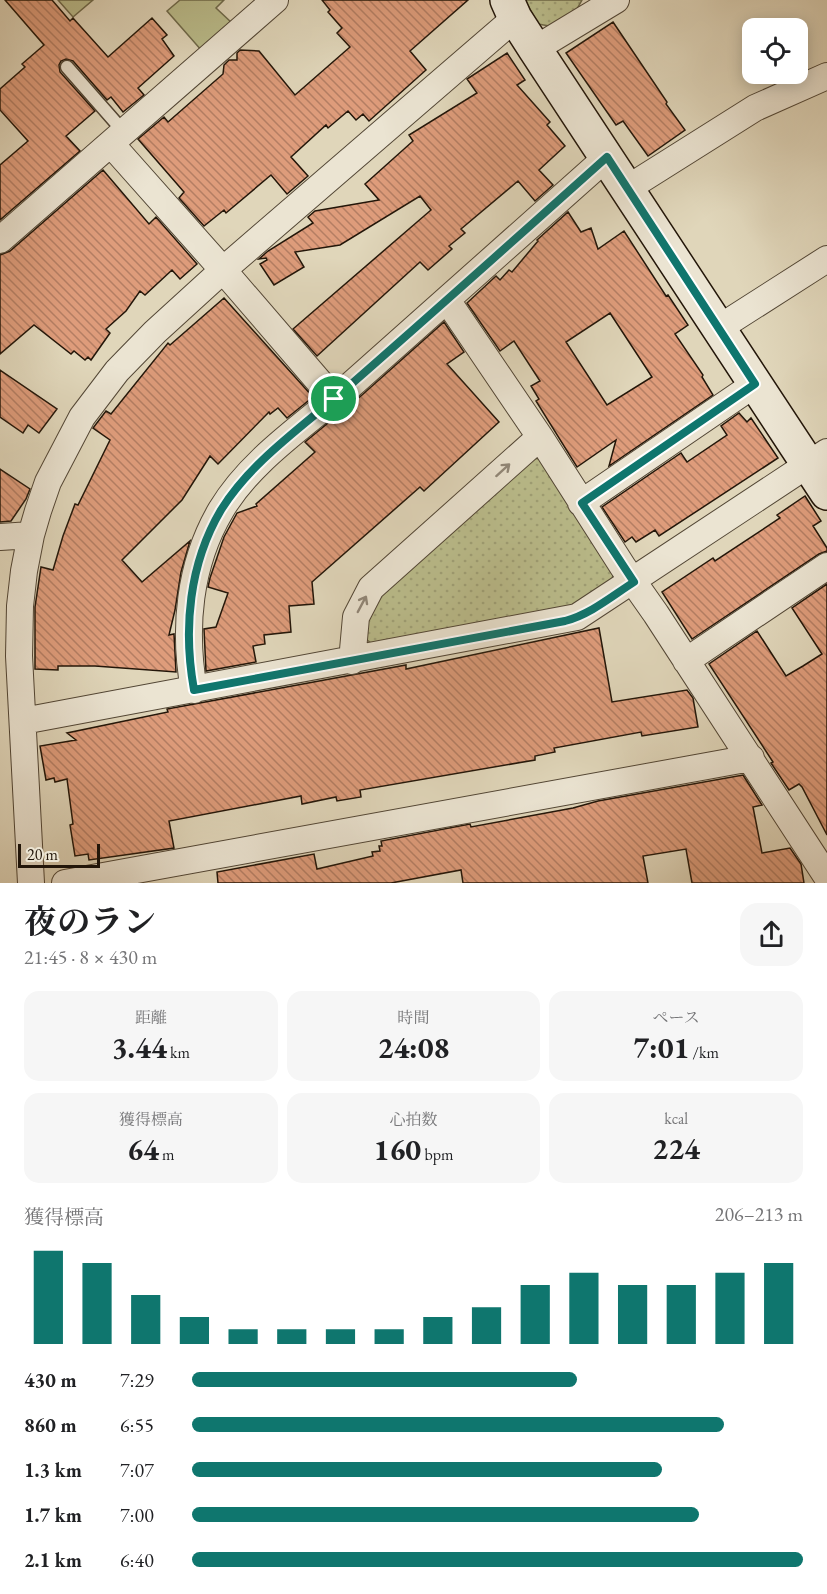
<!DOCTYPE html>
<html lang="ja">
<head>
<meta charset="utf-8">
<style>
	:root { --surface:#fff; --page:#f6f6f6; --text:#202124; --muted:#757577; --accent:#0f766e }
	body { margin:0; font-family:"EB Garamond","Noto Serif JP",serif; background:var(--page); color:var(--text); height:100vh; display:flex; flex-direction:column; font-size:22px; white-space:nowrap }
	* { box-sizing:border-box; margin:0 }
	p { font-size:20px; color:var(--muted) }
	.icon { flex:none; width:33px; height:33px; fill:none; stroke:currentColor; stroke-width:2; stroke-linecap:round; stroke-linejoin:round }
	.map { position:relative; height:883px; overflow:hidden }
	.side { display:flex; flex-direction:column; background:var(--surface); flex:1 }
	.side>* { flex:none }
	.fabs { position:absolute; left:742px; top:18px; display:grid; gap:12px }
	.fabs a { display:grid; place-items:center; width:66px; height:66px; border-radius:12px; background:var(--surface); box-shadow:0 3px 15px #0003; font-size:30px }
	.scale { position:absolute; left:18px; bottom:15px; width:82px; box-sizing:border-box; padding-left:6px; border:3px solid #231609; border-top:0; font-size:16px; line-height:21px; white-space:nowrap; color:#231609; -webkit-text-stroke:4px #ebe4d2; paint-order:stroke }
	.pin { position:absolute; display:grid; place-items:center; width:51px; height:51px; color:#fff; margin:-26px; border:3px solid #fff; border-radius:50%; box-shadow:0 2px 6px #0007 }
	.round { display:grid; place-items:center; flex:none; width:63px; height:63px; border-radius:18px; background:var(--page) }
	.overview { display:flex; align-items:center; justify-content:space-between; height:102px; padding:0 24px }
	h1 { font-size:33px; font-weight:700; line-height:45px }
	.figures { display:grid; grid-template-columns:repeat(3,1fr); gap:9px; height:102px; padding:6px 24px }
	.figures div { display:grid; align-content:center; border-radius:15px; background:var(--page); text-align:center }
	.figures b { font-size:30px; font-weight:700 }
	.figures small { font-size:16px; font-weight:400 }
	.figures p { font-size:16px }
	.chart { height:168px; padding:12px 24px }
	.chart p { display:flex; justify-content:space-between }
	.chart svg { width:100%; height:108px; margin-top:6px; stroke:var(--accent); stroke-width:6 }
	ul { padding:0 24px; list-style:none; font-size:20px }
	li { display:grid; grid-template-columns:96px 72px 1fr; align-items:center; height:45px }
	li i { height:15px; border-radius:8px; background:var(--accent) }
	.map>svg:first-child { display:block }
	.park { fill:url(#park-dots); stroke:#6e694a; stroke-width:1.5 }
	.garden { fill:#babc8b; stroke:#6e694a; stroke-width:1.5 }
	.building { fill:url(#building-back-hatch); stroke:#231609; stroke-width:1.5; fill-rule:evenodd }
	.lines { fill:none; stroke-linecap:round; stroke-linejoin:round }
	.lane-casing { stroke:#524635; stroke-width:15 }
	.street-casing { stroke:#524635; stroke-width:28 }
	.secondary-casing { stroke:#231609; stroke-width:36 }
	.lane { stroke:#ebe4d2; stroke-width:12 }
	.street { stroke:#ebe4d2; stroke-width:26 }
	.secondary { stroke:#ebe4d2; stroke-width:33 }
	.oneway { stroke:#918778 }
	.route-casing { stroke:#fff; stroke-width:12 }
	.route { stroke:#0f766e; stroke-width:8 }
</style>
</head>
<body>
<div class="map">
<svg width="827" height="883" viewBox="0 0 827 883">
	<defs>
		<pattern id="park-dots" width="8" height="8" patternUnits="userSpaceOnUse" patternTransform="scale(1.5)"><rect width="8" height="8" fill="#babc8b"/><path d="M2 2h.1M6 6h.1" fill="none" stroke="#a0a177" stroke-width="1.8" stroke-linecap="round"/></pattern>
		<pattern id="building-back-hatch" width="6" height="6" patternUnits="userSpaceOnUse" patternTransform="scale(1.5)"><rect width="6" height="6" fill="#de9c7b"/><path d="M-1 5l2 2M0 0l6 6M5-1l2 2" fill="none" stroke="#b47e63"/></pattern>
	</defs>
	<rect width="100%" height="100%" fill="#e0d6ba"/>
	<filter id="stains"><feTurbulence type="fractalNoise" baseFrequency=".00333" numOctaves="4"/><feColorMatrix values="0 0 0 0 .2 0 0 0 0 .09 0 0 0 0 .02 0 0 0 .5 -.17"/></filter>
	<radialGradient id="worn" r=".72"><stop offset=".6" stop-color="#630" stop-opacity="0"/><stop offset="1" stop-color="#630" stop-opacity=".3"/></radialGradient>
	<path class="park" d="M525 0H582L573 16 555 27 538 24Z
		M529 458 542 459 614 567 612 581 565 609 371 643 362 636 369 603Z"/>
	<path class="garden" d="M58 0H93L73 17Z
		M180 0H224L216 8 233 24 202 51 167 11Z"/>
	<path class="building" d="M5 0H52L70 21 73 18 108 57 152 18 167 35 162 39 174 56 138 88 144 95 123 112 111 97 107 100 73 61 66 59 61 61 59 65 60 72 95 111 66 136 80 151 0 220V165L28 141 0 110V89L25 67 22 64 44 45Z
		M322 0H468L410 51 426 70 369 121 363 114 356 120 348 111 328 128 326 125 291 157 308 176 287 194 271 175 226 213 224 210 204 226 179 198 184 192 138 139 164 117 168 122 223 74 224 65 229 60H237V53L240 50 259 51 295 95 350 47 337 33 342 28 328 12 330 10Z
		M613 22 667 102 666 104 685 130 648 156 623 121 616 125 566 53Z
		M507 53 525 80 517 85 550 122 547 125 565 146 539 170 553 185 535 201 518 181 461 229 465 233 449 246 452 249 428 270 420 262 317 356 293 329 431 210 420 196 340 245 295 252 304 267 274 285 260 264 267 260 266 258 259 259 268 251 313 223 308 217 315 211 379 200 365 184 413 141 409 135 477 93 467 79Z
		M103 170 149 224 156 217 197 264 180 279 172 270 145 295 140 291 126 311 106 329 110 333 91 360 88 357 85 360 74 351 71 354 34 325 0 354V255L10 251Z
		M568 212 581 232 591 228 598 249 624 231 666 296 668 295 688 325 675 334 703 375 702 377 713 395 609 466 616 440 577 467 536 401 539 399 531 386 540 381 514 341 500 351 467 303 496 276 500 280 509 270 512 272 538 241 537 240ZM610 313 652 377 607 405 566 342Z
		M224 298 313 397 287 418 278 408 270 414 269 412 218 464 210 456 182 500 122 560 142 582 190 541 181 572 175 610 169 635 174 634 176 672 95 666H58V670L35 669V607L41 567 53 570 63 536 75 504 78 505 110 440 93 428 106 411 111 414 168 343 170 345Z
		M444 322 464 352 447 364 499 422 424 491 420 487 312 582 314 604 289 606 291 632 264 635 265 644 253 646 256 662 206 671 204 629 216 627 228 593 208 587 210 578 224 537 237 513 257 506 256 504 315 452 305 442 362 395Z
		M0 370 57 409 39 433 28 425 23 433 0 417Z
		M739 413 747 422 751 418 778 458 659 536 655 530 636 542 632 537 625 542 602 507 681 453 687 462 727 435 721 426Z
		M0 469 30 489 26 499 11 521 0 522Z
		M805 496 821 521 813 526 827 548V551L819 554 692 639 662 592 713 558 715 561 780 518 777 515Z
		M827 584V835L802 787 799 784 789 790 771 763 773 762 709 664 757 631 786 676 803 666 822 654 792 608Z
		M599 628 612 702 687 690 693 698 698 727 642 736 641 732 554 748 555 752 535 756V760L360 790 361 797 337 801 336 797 302 804 301 796 169 821 174 848 89 860 88 854 75 856 70 825 73 824 67 779 55 782 54 778 46 780 40 746 76 740 67 733 168 712 167 709 406 665V669Z
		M743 775 762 805 753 807 762 853 790 848 801 864 804 883H692L686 849 643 856 648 883H463L461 870 391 883H218L217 872 314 854 317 869 373 856 372 852 380 851 379 846H382L381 841 470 824 471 827 573 808 598 801Z"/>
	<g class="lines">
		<g class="lane-casing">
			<path id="lane" d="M67 67 124 132"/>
		</g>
		<g class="street-casing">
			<path id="street" d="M535 49 616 0
				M111 144 223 270 334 399
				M628 188 755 108 827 76
				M0 240 275 0
				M447 300 540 437 623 567 656 614 827 877
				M719 328 827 259
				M581 503 755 384
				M0 537 31 535
				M352 661 356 617 371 588 540 437
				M686 661 827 566
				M194 690C183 629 189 564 221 510 252 458 308 423 352 384 437 309 522 233 607 157
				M23 721 577 617 827 452
				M31 883 19 656 20 606 24 571 31 535 38 511 48 482 82 417 117 371 155 332 223 270 515 18
				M65 883 751 758"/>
		</g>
		<g class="secondary-casing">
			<path id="secondary" d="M507 0 515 18 535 49 827 493"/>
		</g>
		<use href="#lane" class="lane"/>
		<use href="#street" class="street"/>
		<use href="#secondary" class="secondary"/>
	</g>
	<defs><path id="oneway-shaft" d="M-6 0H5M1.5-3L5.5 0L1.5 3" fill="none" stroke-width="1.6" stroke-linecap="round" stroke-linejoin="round" transform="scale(1.5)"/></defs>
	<g class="oneway">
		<use href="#oneway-shaft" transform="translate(503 470) rotate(-42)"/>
		<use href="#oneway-shaft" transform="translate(362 604) rotate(-62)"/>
	</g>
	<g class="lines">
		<g class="route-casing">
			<path id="route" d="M607 157 755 384 582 503 634 582C612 596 591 614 565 621L194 690C183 629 189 564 221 510 252 460 305 425 348 387 435 311 521 234 607 157Z"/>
		</g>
		<use href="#route" class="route"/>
	</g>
	<rect width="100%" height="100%" filter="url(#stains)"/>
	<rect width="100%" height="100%" fill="url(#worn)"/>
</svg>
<div class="fabs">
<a><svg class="icon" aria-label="locate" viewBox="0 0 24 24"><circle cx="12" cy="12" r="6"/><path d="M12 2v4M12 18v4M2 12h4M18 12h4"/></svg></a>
</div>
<div class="scale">20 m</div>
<div class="pin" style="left:334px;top:399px;background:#1e9e55"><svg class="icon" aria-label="arrive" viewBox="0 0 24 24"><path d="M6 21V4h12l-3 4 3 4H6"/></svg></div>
</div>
<section class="side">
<div class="overview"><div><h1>夜のラン</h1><p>21:45 · 8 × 430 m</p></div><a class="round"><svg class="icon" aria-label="share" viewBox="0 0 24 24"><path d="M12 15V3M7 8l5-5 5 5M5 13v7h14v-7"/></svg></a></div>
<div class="figures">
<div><p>距離</p><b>3.44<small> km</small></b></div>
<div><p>時間</p><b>24:08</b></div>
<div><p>ペース</p><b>7:01<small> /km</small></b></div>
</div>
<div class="figures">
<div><p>獲得標高</p><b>64<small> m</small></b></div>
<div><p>心拍数</p><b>160<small> bpm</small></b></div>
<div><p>kcal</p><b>224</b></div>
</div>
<div class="chart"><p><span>獲得標高</span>206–213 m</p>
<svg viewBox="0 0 160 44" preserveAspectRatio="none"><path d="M5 44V6M15 44V11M25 44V24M35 44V33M45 44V38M55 44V38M65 44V38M75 44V38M85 44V33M95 44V29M105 44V20M115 44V15M125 44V20M135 44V20M145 44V15M155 44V11"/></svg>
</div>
<ul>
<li><b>430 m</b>7:29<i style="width:63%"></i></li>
<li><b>860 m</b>6:55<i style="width:87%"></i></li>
<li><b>1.3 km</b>7:07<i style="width:77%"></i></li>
<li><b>1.7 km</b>7:00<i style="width:83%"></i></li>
<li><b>2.1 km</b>6:40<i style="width:100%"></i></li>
</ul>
</section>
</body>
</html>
